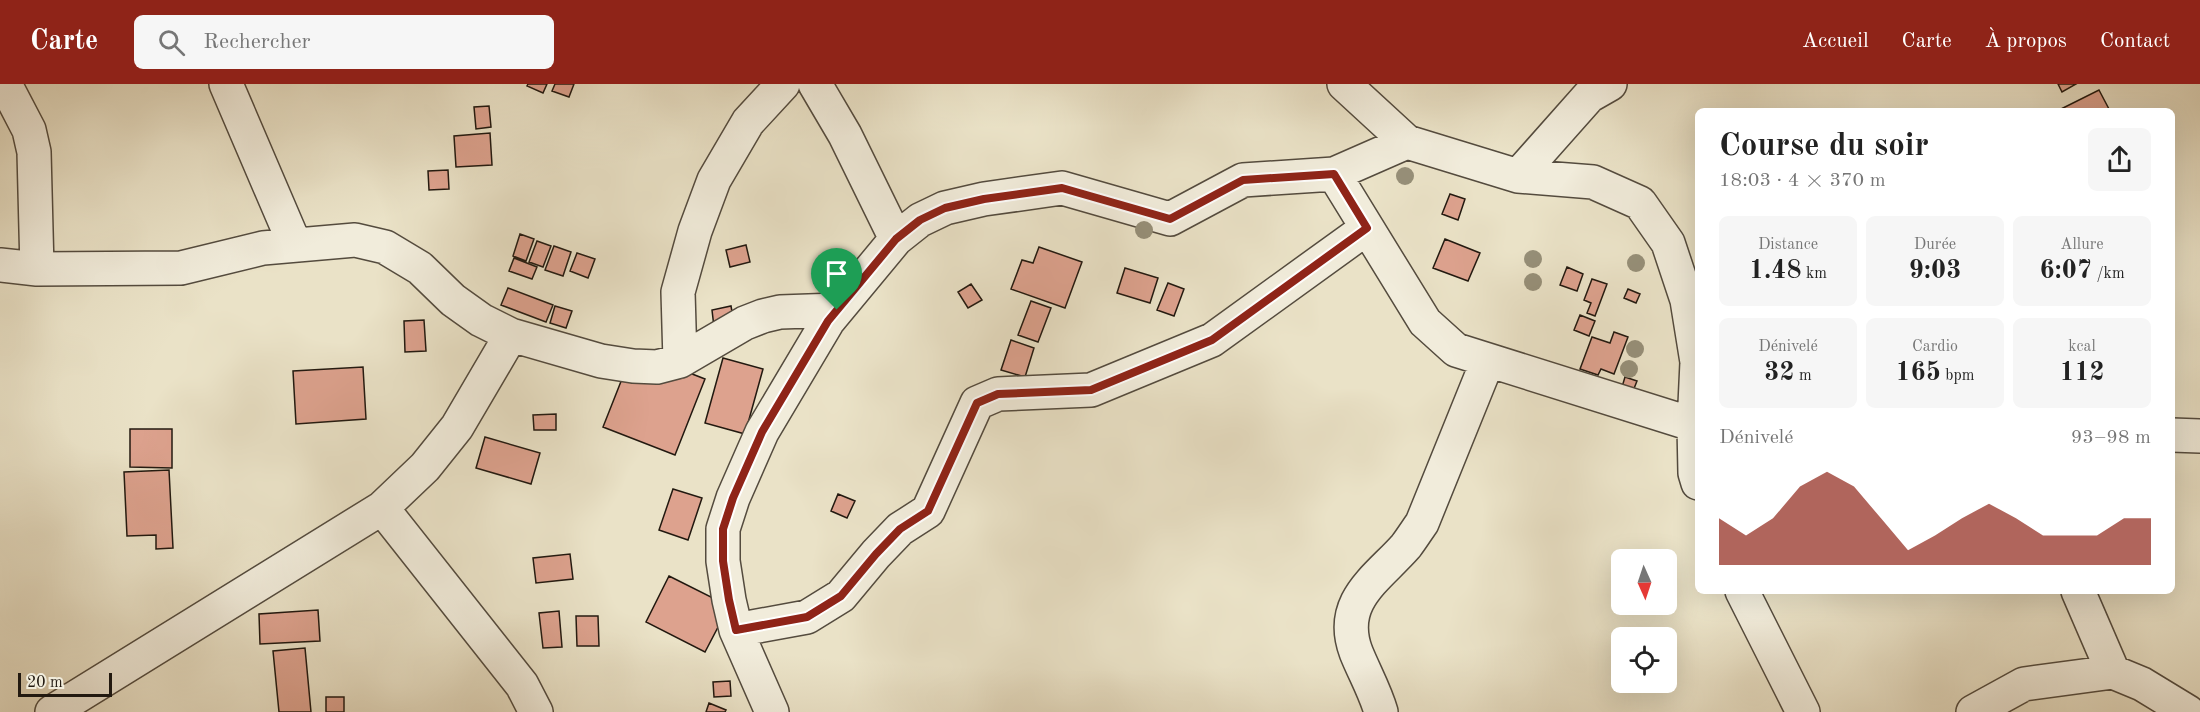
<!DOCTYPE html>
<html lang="fr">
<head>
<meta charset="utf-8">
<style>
	:root { --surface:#fff; --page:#f6f6f6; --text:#222; --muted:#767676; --accent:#8f2418 }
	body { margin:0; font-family:"Old Standard TT",serif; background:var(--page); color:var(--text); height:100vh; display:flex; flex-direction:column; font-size:22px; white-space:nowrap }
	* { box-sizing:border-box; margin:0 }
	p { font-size:20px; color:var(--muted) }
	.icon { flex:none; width:33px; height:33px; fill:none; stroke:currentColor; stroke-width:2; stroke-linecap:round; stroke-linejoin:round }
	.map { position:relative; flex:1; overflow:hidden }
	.side { position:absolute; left:1695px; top:24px; width:480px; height:486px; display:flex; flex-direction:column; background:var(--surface); border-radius:9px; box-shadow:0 6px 24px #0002 }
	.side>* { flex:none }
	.needle { width:39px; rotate:177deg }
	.buttons { position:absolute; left:1611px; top:465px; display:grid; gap:12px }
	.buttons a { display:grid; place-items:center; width:66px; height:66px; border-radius:9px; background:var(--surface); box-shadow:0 6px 24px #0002; font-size:30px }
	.scale { position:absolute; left:18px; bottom:15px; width:94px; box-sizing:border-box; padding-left:6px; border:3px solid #221910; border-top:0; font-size:16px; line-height:21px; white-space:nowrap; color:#221910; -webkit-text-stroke:4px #f1ecdb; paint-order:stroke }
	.pin { position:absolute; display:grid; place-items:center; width:51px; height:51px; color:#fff; margin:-62px -26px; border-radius:50% 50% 50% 0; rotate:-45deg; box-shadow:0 0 6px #0007 }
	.pin .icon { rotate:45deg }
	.round { display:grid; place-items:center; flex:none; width:63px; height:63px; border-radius:9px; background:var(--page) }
	.headline { display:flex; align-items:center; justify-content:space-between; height:102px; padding:0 24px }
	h1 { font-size:33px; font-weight:700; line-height:45px }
	.figures { display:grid; grid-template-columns:repeat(3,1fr); gap:9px; height:102px; padding:6px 24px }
	.figures div { display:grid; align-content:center; border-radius:9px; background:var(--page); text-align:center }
	.figures b { font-size:26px; font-weight:700 }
	.figures small { font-size:16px; font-weight:400 }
	.figures p { font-size:16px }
	.chart { height:168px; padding:12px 24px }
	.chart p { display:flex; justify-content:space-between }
	.chart svg { width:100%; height:108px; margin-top:6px; fill:var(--accent); opacity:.7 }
	header { display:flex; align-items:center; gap:36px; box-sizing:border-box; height:84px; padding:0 30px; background:var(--accent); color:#fff }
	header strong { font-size:28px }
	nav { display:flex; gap:33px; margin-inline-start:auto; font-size:21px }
	.search { width:420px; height:54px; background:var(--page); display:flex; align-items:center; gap:15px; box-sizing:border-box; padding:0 21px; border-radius:9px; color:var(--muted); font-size:22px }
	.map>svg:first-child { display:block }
	.building { fill:#dda28e; stroke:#221910; stroke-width:1.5 }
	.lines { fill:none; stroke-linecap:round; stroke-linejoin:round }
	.minor-casing { stroke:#544b3e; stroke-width:36 }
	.minor { stroke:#f1ecdb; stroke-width:33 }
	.tree { fill:#968f78 }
	.route-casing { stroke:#fff; stroke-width:12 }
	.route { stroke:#8f2418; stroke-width:8 }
</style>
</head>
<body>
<header>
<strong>Carte</strong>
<div class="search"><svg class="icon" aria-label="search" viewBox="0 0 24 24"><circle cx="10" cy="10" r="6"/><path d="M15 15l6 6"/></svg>Rechercher</div>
<nav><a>Accueil</a><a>Carte</a><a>À propos</a><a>Contact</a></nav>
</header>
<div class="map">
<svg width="2200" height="628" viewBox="0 0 2200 628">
	<rect width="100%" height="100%" fill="#eae2c7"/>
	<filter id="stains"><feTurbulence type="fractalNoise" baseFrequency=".00333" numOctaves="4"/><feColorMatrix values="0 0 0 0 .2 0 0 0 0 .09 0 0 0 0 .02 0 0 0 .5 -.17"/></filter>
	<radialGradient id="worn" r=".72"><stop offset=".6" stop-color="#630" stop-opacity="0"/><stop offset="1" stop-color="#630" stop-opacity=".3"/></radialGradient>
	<path class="building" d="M528 0H547L543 9 527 2Z
		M555 0H574L569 13 552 7Z
		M2058 0H2076L2062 8Z
		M2099 6 2110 27H2057Z
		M489 22 491 43 476 45 474 23Z
		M490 49 492 81 456 83 454 52Z
		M448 86 449 105 429 106 428 87Z
		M1450 110 1465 115 1458 136 1442 130Z
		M520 150 534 155 526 177 513 172Z
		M1445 155 1480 169 1468 197 1433 184Z
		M537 157 551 162 543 183 529 178Z
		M746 161 750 178 730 183 726 166Z
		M554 162 571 168 563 192 545 186Z
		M1039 163 1082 178 1065 224 1011 205 1022 176 1033 179Z
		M577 169 595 175 588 194 570 187Z
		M514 174 537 183 532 195 509 187Z
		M1567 183 1583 190 1577 207 1560 201Z
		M1125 184 1158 194 1150 219 1117 209Z
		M1592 195 1607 200 1595 232 1587 229 1591 219 1584 216Z
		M1168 199 1184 205 1174 232 1157 226Z
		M971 200 982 216 968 224 958 208Z
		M508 204 553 221 546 238 501 221Z
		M1628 205 1640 210 1636 219 1624 214Z
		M1031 217 1051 224 1038 258 1018 251Z
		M555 222 572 227 566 244 550 239Z
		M731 222 734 239 714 243 712 226Z
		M1580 231 1595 237 1589 252 1574 246Z
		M424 236 426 267 405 268 404 237Z
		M1614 248 1628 253 1614 290 1601 285 1598 291 1580 285 1592 253 1610 259Z
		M1011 256 1034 264 1025 293 1001 286Z
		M633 267 705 295 675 371 603 343Z
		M723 274 763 285 745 350 705 339Z
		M363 283 366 335 296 340 293 287Z
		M1625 293 1637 297 1633 307 1622 303Z
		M556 330V346H534L533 331Z
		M130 345H172V384L130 383Z
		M485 353 540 369 531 400 476 384Z
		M169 386 173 464 156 465V451L127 452 124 388Z
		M673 405 702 414 688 456 659 446Z
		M838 410 855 417 847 434 831 427Z
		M570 470 573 495 536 499 533 474Z
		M669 492 729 522 705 568 646 538Z
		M318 526 320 557 260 560 259 530Z
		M559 527 562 563 543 564 539 529Z
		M576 532H598L599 562H577Z
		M305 564 311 628H279L273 567Z
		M730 597 731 612 714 613 713 598Z
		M326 613H344V628H326Z
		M709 619 726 626 725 628H706Z"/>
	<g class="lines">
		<g class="minor-casing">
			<path id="minor" d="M5 0 29 46 34 68 37 185
				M226 0 295 161
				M815 0 845 51 896 155
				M1344 0 1407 58 1518 92 1593 98 1640 119 1668 159 1687 216 1697 278 1694 342 1695 389 1698 399
				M1334 90 1425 238 1456 266 1698 342
				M1518 92 1589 12 1610 0
				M0 181 37 185 181 184 263 164 355 156 385 163 420 184 453 216 481 236 511 251 601 277 633 282 657 283 680 277 745 239 763 232 780 228 837 226
				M680 277 678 208 695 147 714 96 748 38 783 0
				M2172 351 2200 352
				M382 424 522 601 536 628
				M1742 507 1803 628
				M2078 507 2113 588
				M736 546 807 533 841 512 876 470 900 445 928 427 977 319 998 310 1091 306 1212 256 1367 144
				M52 628 382 424 425 383 457 343 511 251
				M772 628 736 546 729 516 723 477V445L733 414 762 348 828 237 896 155 920 136 945 124 984 115 1062 104 1170 135 1243 96 1334 90 1407 58
				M1381 628C1375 607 1364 588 1356 568 1337 517 1378 494 1406 462 1412 454 1417 446 1422 439L1488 276
				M1973 628 2024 600 2113 588 2142 600 2188 628"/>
		</g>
		<use href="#minor" class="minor"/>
	</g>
	<g class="tree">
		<circle cx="1405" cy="92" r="9"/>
		<circle cx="1144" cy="146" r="9"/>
		<circle cx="1533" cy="175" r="9"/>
		<circle cx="1636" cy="179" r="9"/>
		<circle cx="1533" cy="198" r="9"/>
		<circle cx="1635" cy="265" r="9"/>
		<circle cx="1629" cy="285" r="9"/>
	</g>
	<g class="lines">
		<g class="route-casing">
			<path id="route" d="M1334 90 1367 144 1212 256 1091 306 998 310 977 319 928 427 900 445 876 470 841 512 807 533 736 546 729 516 723 477V445L733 414 762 348 828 237 896 155 920 136 945 124 984 115 1062 104 1170 135 1243 96Z"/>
		</g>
		<use href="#route" class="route"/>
	</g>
	<rect width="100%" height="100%" filter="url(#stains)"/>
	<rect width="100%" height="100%" fill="url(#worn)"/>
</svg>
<div class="buttons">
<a><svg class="needle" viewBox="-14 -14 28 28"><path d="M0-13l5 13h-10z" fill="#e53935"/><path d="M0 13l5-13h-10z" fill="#767676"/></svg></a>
<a><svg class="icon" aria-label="locate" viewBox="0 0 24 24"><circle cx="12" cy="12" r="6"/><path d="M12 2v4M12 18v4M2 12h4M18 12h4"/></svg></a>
</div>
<div class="scale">20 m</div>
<div class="pin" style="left:837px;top:226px;background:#1e9e55"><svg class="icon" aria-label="arrive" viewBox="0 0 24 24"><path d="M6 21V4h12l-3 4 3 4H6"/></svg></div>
<section class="side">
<div class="headline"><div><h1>Course du soir</h1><p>18:03 · 4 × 370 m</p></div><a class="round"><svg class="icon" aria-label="share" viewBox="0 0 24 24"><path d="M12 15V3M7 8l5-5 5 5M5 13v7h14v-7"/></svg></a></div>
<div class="figures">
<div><p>Distance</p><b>1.48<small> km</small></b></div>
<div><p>Durée</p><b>9:03</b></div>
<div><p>Allure</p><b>6:07<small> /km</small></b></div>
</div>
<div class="figures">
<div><p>Dénivelé</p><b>32<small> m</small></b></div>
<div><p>Cardio</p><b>165<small> bpm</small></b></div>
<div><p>kcal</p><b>112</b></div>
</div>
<div class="chart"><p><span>Dénivelé</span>93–98 m</p>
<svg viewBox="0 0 160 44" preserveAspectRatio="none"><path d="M0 44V25L10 32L20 25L30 12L40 6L50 12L60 25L70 38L80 32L90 25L100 19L110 25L120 32L130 32L140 32L150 25L160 25V44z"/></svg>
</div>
</section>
</div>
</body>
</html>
